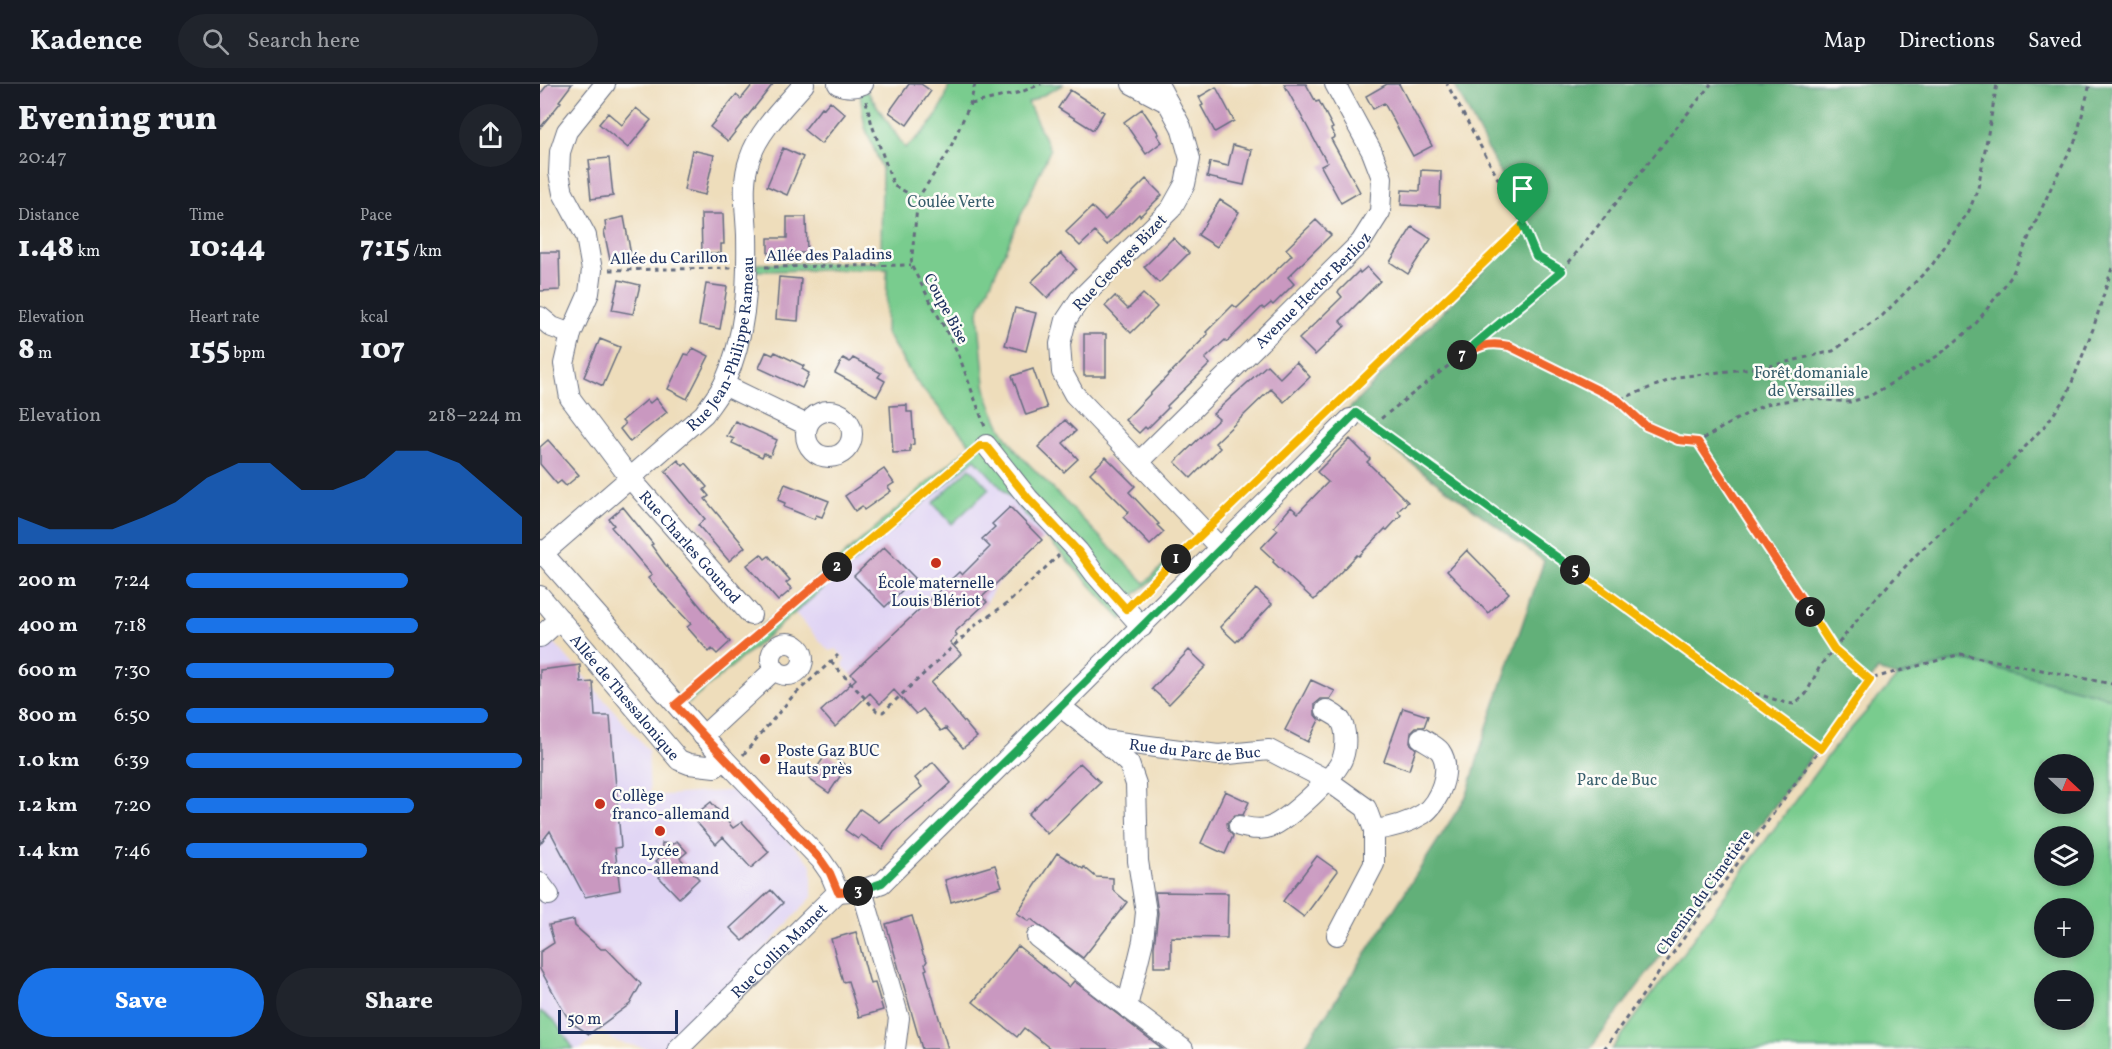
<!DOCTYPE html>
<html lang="en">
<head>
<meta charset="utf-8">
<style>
	:root { --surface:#171b24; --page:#20242c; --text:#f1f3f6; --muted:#9ea1a6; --line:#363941; --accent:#1a73e8 }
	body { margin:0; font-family:Vollkorn,serif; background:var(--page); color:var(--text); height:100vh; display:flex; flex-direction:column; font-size:22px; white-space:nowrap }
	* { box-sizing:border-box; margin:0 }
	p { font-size:20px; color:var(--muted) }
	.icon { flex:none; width:33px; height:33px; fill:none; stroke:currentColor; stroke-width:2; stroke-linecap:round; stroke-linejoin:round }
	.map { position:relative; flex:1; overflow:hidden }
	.details { display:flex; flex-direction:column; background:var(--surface); width:540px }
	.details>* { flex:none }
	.needle { width:39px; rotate:112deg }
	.buttons { position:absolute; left:1494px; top:670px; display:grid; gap:12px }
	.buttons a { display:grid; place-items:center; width:60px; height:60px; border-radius:50%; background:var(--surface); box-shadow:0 3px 9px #0003; font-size:30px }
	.scale { position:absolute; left:18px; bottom:15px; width:120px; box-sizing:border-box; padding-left:6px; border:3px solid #1b2f5e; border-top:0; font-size:16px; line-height:21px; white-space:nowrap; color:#1b2f5e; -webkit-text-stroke:4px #fdfcf7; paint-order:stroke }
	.pin { position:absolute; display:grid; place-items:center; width:51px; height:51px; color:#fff; margin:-62px -26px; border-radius:50% 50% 50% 0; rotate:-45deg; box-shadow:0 0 6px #0007 }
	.pin .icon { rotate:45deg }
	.km { position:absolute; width:30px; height:30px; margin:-15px; border-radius:50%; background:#222; color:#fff; font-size:16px; line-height:30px; text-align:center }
	.round { display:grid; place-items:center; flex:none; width:63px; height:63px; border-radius:32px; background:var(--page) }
	.summary { display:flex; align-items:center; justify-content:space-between; height:102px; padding:0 18px }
	h1 { font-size:33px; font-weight:800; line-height:45px }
	.figures { display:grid; grid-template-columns:repeat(3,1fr); gap:9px; height:102px; padding:6px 18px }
	.figures div { display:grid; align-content:center }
	.figures b { font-size:30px; font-weight:800 }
	.figures small { font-size:16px; font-weight:400 }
	.figures p { font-size:16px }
	.chart { height:168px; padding:12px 18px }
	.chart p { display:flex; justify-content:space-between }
	.chart svg { width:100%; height:108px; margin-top:6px; fill:var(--accent); opacity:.7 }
	.cta { display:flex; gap:12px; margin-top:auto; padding:12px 18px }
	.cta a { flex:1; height:69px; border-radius:36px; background:var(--accent); color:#fff; font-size:24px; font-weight:800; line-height:69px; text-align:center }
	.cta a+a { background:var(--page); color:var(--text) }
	ul { padding:0 18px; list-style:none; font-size:20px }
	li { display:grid; grid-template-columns:96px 72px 1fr; align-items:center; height:45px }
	li i { height:15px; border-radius:8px; background:var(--accent) }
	header { display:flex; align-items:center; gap:36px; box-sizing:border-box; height:84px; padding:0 30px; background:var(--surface); border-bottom:2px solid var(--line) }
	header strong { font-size:28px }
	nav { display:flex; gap:33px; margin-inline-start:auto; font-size:21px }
	.search { width:420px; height:54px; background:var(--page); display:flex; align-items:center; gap:15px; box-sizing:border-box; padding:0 21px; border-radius:33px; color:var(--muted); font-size:22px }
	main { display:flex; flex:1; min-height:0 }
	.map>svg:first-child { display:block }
	.built { fill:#e0d4f4 }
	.green { fill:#79cc8e; stroke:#4a7e76; stroke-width:1.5; fill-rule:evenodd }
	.forest { fill:#62b079; stroke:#3e706c; stroke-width:1.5 }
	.building { fill:#c998c0 }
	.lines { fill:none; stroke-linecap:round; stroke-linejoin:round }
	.minor-casing { stroke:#656c7f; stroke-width:22 }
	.path { stroke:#656c7f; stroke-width:3; stroke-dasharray:4.5 4.5; stroke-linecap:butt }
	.minor { stroke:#fff; stroke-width:20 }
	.split-1-casing { stroke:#fff; stroke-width:12 }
	.split-2-casing { stroke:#fff; stroke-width:12 }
	.split-3-casing { stroke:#fff; stroke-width:12 }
	.split-4-casing { stroke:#fff; stroke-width:12 }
	.split-5-casing { stroke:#fff; stroke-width:12 }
	.split-6-casing { stroke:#fff; stroke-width:12 }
	.split-7-casing { stroke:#fff; stroke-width:12 }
	.split-8-casing { stroke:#fff; stroke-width:12 }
	.split-1 { stroke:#f5b400; stroke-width:8 }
	.split-2 { stroke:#f5b400; stroke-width:8 }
	.split-3 { stroke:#f0652b; stroke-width:8 }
	.split-4 { stroke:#22a559; stroke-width:8 }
	.split-5 { stroke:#22a559; stroke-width:8 }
	.split-6 { stroke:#f5b400; stroke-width:8 }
	.split-7 { stroke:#f0652b; stroke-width:8 }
	.split-8 { stroke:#22a559; stroke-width:8 }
	.poi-dot { fill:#c8321e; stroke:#fdfcf7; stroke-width:2 }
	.labels { text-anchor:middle; stroke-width:5; stroke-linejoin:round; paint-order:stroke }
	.park-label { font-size:16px; fill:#375e6c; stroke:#fdfcf7 }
	.street-label { font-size:16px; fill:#1b2f5e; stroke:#fdfcf7 }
	.poi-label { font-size:16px; fill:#1b2f5e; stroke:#fdfcf7 }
</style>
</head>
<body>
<header>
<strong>Kadence</strong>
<div class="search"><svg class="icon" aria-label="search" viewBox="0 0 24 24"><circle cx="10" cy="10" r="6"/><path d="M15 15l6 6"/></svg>Search here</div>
<nav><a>Map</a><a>Directions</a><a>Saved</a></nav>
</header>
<main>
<section class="details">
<div class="summary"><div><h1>Evening run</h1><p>20:47</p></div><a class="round"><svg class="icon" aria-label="share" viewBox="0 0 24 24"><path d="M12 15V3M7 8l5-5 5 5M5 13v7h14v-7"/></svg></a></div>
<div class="figures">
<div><p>Distance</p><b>1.48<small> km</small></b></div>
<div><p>Time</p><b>10:44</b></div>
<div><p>Pace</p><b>7:15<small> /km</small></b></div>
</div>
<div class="figures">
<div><p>Elevation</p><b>8<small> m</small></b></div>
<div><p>Heart rate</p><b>155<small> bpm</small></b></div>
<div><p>kcal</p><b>107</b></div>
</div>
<div class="chart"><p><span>Elevation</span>218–224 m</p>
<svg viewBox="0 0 160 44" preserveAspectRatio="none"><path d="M0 44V33L10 38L20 38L30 38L40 33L50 27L60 17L70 11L80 11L90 22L100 22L110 17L120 6L130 6L140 11L150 22L160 33V44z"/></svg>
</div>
<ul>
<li><b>200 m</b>7:24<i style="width:66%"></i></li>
<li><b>400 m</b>7:18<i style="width:69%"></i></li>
<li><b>600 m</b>7:30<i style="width:62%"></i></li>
<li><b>800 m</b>6:50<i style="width:90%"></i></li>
<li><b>1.0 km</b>6:39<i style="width:100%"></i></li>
<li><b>1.2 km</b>7:20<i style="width:68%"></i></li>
<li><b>1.4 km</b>7:46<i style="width:54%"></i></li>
</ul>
<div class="cta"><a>Save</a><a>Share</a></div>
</section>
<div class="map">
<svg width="1572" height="965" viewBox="0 0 1572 965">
	<rect width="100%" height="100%" fill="#fdfcf7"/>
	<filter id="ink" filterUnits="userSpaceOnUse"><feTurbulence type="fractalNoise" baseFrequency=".0167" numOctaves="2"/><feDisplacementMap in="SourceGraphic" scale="12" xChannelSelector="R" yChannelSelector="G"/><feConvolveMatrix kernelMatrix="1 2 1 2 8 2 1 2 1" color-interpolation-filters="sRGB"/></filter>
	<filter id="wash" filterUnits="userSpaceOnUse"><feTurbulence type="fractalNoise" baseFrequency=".008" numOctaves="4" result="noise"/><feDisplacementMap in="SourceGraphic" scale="24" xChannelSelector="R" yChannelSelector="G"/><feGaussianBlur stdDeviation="1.35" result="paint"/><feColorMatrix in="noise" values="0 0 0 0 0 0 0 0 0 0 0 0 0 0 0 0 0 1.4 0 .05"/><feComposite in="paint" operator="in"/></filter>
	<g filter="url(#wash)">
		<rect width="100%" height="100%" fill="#edb"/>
		<path class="built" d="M435 375 507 452 456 501 447 518 415 548 417 551 414 554 411 552 340 619 303 582 305 575 296 565 289 567 255 529Z
			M0 542 108 666 110 712 200 706 272 781V813L196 896 126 965H109L74 957 62 947 41 965H34L14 936 0 927Z"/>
		<path class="green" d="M409 0H524L488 19 510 66 438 228 445 300 449 317 461 344 477 368 605 499 649 457 645 469 647 472 596 509 582 536 435 375 149 619 142 611 431 361 375 296 346 249 347 185 217 187V180L341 178 342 85 325 43 320 10 327 7 365 64C387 48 404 27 409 0Z
			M430 384 449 405 412 440 393 419Z
			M1420 575 1572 614V965H1072L1293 665 1357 593ZM1504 681H1544V720H1504ZM1504 753H1544V792H1504ZM1504 825H1544V864H1504ZM1504 897H1544V936H1504Z
			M0 927 14 936 34 965H0Z"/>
		<path class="forest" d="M914 0H1572V614L1420 575 1357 593 1338 586 1050 965H763L809 896 927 711 947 643 1004 477 818 340 808 326 987 141Z"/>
		<g id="blocks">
			<path class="building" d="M8 0H32L19 17 21 18 0 44V10Z
				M213 0H233L188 57 170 43 196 11 201 15Z
				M369 0H381L391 7 367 41 349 28Z
				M744 0H766L776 18 779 17 793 44 791 45 795 53 791 55 820 108 801 119 781 82 787 79Z
				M847 0H859L892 62 873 72 844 19 833 25 826 12Z
				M676 3 694 37 675 48 661 22 663 21 659 13Z
				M530 6 564 28 553 46 518 24Z
				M290 17 305 30 281 60 264 46 282 23 284 24Z
				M96 24 111 36 88 64 59 40 68 29 82 41Z
				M602 25 619 50 617 51 622 58 606 70 584 38Z
				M693 61 712 66 704 101 667 93 670 78 688 82Z
				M243 64 263 73 247 111 227 102Z
				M152 66 174 71 165 111 144 106Z
				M69 74 73 112 51 115 48 85H50L49 76Z
				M881 86 901 87 900 123 861 121 862 106 880 107Z
				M606 95 622 111 600 132 599 130 568 161 555 148 540 162 526 148 552 123 565 136Z
				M680 116 699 128 677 163 658 151Z
				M161 130H183L184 160H181V169H162Z
				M84 133 91 171 70 176 64 147 66 146 65 137Z
				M247 133H266L267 169H228V154H247Z
				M776 136 791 151 748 193 754 200 733 221 731 219 724 225 722 223 687 258 685 256 665 275 670 280 627 322 628 324 607 345 605 343 599 349 585 336 668 250 666 248 693 221 697 224 752 171 746 165Z
				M872 143 891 155 868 190 850 178Z
				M633 154 649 169 619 199 604 183Z
				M0 168H19L20 206 0 207Z
				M521 169 536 185 507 214 491 198Z
				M827 183 840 197 800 237 805 242 775 271 759 255 802 213 798 208 819 187 820 189Z
				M239 193 261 195 258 237 236 235Z
				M79 196 100 201 93 230 72 226Z
				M166 200 187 203 180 245 159 241Z
				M603 210 617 223 591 249 565 222 575 212 588 225Z
				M475 224 496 229 486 267 465 261Z
				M544 250H566V292H544Z
				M60 255 80 263 63 302 44 293Z
				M153 264 169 272 147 315 128 305 145 270 149 271Z
				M226 268 233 271 235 268 264 282 262 285 269 289 262 304 219 284Z
				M303 274 310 278 313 274 341 289 338 293 345 297 337 312 295 289Z
				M756 278 770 293 744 318 731 305 675 359 680 364 651 394 635 378 679 335 673 330 727 281 740 294Z
				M493 285 507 324 486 331 472 292Z
				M116 314 127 328 90 358 80 345 85 340 82 337 107 316 110 319Z
				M367 321V328H372L374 360 370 361V368L353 369 350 322Z
				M525 336 536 347 523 359 538 375 524 388 498 363Z
				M195 337 237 356 230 372 224 369 222 373 192 359 194 355 187 352Z
				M810 355 830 375 827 378 868 418 858 427 861 431 847 446 845 445 819 472 817 471 774 516 733 478 734 476 721 464 738 446 734 443 751 423 758 429 788 398 777 388Z
				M8 356 39 391 26 402 21 397 17 400 0 380V363Z
				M566 373 595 402 589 408 619 440 617 441 624 448 610 461 583 433 589 428 550 389Z
				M138 376 143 382 146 379 167 403 164 406 169 412 165 415 205 463 189 477 158 441 165 435 125 387Z
				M344 385 354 399 348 403 351 407 324 426 322 422 315 427 305 412Z
				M245 400 289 417 282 433 276 431 274 435 244 423 245 419 238 416Z
				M83 423 113 460 111 461 125 480 190 558 177 570 172 565 169 568 147 543 151 540 108 494 112 491 71 443 74 441 69 435Z
				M470 423 502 456 442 513 447 518 415 548 417 551 410 558 421 570 391 599 437 653 423 664 406 644 401 647 383 625 376 630 354 606 340 620 330 609 295 643 281 627 316 595 311 590 419 488 422 491 450 463 442 455 455 443 452 440Z
				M344 463 375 494 345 523 314 492Z
				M927 466 969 509 948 529 907 487Z
				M221 470 225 475 229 472 250 496 246 499 252 505 238 517 207 481Z
				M716 505 732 520 696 558 680 543Z
				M649 566 666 582 629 620 612 605Z
				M40 581 41 599 53 598 55 632H70L81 763 75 764 80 806 45 813 10 747 0 760V586Z
				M771 596 795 607 790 615H781L775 620V631L779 636 768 658 745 646Z
				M863 624 888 632 884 643H876L871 648 870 659 876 665 869 686 844 677Z
				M287 669 307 682 289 709 269 695Z
				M393 678 411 699 383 724 354 748 342 765 321 751 318 755 305 746 320 725 339 738 382 703 375 694Z
				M540 679 560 698 507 750 488 730Z
				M685 707 709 718 703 731H695L687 739 688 746 693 752 685 770 661 759Z
				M171 718 193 744 202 738 229 768 211 784 183 753 176 760 152 733Z
				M137 757 147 768 140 774 159 795 139 814 119 793 126 787 116 777 121 772 122 759 134 760Z
				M517 769 543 785 544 783 556 793 573 794V806L587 818 543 874 491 835 489 837 477 829Z
				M777 772 798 787 764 833 743 817Z
				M455 781 462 802 411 818 405 796Z
				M231 806 243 819 203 857 190 844Z
				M615 808 688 809 687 854 631 853V883H614V863L618 829Z
				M372 832 383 870 387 877 385 880 387 885 385 886 408 965H382L346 840Z
				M34 836 35 842 61 865H67L101 900 90 920 49 950 30 938 0 885V868L14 859 9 841Z
				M316 848 330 900 335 899 343 926 319 933 308 897 303 898 291 855Z
				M478 862 529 903 534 897 623 965H511L484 944 477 953 433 918Z"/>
		</g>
	</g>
	<g filter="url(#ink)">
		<use href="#blocks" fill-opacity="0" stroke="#656c7f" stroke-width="1.5"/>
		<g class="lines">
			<g class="minor-casing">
				<g id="minor">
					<path id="s1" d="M65 0 27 47 20 68 19 89 23 109 46 152 52 186 49 209 31 250 24 280 30 314 90 394 211 531"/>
					<path d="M298 0C307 4 314 4 323 0"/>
					<path d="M592 0 628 19"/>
					<path d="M618 0 641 43 650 75 645 100 631 125 540 215 526 236 520 260 522 288 534 310 681 465"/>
					<path d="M0 233 12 243 31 250"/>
					<path d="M184 301 267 341"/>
					<circle cx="289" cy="350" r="23"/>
					<path d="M446 361 488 414 538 467 555 490 602 543"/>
					<path id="s2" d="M600 377 821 158 840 128 842 94 832 68 795 0"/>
					<path d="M0 466 184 675 281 776 290 789 298 808"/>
					<path id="s3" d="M0 472 164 330C170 321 179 310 184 300 206 251 208 204 207 151 206 126 201 98 210 74 219 46 245 22 264 0"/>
					<path id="s4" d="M0 512 139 676 149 680 175 683 184 675"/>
					<path d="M0 553 20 535"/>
					<circle cx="247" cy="575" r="16"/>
					<path id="s5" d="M521 623 563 656 678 671 729 666 787 696 826 724 834 746V780L797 851"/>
					<path d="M163 652 235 585"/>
					<path d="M563 656 589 680 596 700 598 777 606 828 603 857 587 923 643 965"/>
					<path d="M699 742C709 744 720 747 730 743 749 735 797 692 803 673 806 664 807 646 801 637 799 633 791 629 786 626"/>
					<path d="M834 746C852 744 867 740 883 730 899 719 913 685 900 667 896 662 887 658 881 654"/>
					<path d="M0 799 9 811"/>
					<path d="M322 806 359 934 355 965"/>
					<path d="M298 808 322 806 342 799 810 335"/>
					<path d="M497 853 587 923"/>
					<path id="s6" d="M138 965 298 808"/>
				</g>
			</g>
			<path class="path" d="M435 0 430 20 408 69 378 114 371 181 418 269 445 343
				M326 17 332 41 354 102 378 114
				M431 20 481 8 501 0
				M983 141 996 172 1022 187
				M225 183 371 181
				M69 186 191 184
				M927 267 1022 187 1171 0
				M917 275C937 263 946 257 969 262L1078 316 1138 293 1230 282 1293 267 1342 232 1392 181 1429 127 1438 104 1457 0
				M1078 316 1106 342 1138 356 1158 358 1195 336 1226 320 1263 314 1310 318 1330 312 1399 271 1434 242 1471 193 1515 95 1536 55 1550 0
				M828 337 1281 665
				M834 340 917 275
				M1158 358 1295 565 1330 595
				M675 436 983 141 907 0
				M599 512 651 460
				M291 578 337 627 343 628 437 540 468 519 519 471
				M1198 604 1246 619 1254 620 1266 610 1280 582 1327 524 1377 470 1437 415 1508 338 1527 311 1553 245 1572 184
				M148 610 431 370
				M203 671 252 613 298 571
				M1064 965 1330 595 1421 570 1572 600"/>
			<use href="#minor" class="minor"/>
		</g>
	</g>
	<g class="lines" filter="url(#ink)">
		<g class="split-1-casing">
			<path id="split-1" d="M636 475 983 141"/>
		</g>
		<g class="split-2-casing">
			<path id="split-2" d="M297 483 440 362H446L488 414 538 467 555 490 586 525 636 475"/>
		</g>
		<g class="split-3-casing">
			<path id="split-3" d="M297 483 135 621 281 776 290 789 298 808 318 807"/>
		</g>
		<g class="split-4-casing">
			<path id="split-4" d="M318 807 342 799 666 479"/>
		</g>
		<g class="split-5-casing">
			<path id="split-5" d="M666 479 816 329 1035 486"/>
		</g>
		<g class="split-6-casing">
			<path id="split-6" d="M1035 486 1281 665 1330 596 1294 565 1270 528"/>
		</g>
		<g class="split-7-casing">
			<path id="split-7" d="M922 271 917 275C937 263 946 257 969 262L1078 316 1106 342 1138 356 1158 358 1270 528"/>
		</g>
		<g class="split-8-casing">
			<path id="split-8" d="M922 271 1022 187 996 172 983 141"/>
		</g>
		<use href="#split-1" class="split-1"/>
		<use href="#split-2" class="split-2"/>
		<use href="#split-3" class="split-3"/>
		<use href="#split-4" class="split-4"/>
		<use href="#split-5" class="split-5"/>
		<use href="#split-6" class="split-6"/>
		<use href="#split-7" class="split-7"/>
		<use href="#split-8" class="split-8"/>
	</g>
	<g class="poi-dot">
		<circle cx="396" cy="479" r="6"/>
		<circle cx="225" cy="675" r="6"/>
		<circle cx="60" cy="720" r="6"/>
		<circle cx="120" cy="747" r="6"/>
	</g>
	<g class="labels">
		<g class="park-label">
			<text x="411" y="123">Coulée Verte</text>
			<text x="1271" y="294">Forêt domaniale<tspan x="1271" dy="18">de Versailles</tspan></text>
			<text x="1077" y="701">Parc de Buc</text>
		</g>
		<g class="street-label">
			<text transform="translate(289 170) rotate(-1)" y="6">Allée des Paladins</text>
			<text transform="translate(129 173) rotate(-1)" y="6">Allée du Carillon</text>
			<text transform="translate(579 178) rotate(-46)" y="6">Rue Georges Bizet</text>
			<text dy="6" stroke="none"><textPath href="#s2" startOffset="243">Avenue Hector Berlioz</textPath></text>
			<text transform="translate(407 224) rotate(62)" y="6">Coupe Bise</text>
			<text dy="6" stroke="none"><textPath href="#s3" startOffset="290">Rue Jean-Philippe Rameau</textPath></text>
			<text dy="6" stroke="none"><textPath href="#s1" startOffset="532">Rue Charles Gounod</textPath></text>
			<text dy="6" stroke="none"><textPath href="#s4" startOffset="132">Allée de Thessalonique</textPath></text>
			<text dy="6" stroke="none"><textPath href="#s5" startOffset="146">Rue du Parc de Buc</textPath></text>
			<text transform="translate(1163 808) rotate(-54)" y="6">Chemin du Cimetière</text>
			<text dy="6" stroke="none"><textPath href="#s6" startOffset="141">Rue Collin Mamet</textPath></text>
		</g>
		<g class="poi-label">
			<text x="396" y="504">École maternelle<tspan x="396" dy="18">Louis Blériot</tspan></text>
			<text x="237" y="672" text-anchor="start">Poste Gaz BUC<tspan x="237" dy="18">Hauts près</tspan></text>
			<text x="72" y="717" text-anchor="start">Collège<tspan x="72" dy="18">franco-allemand</tspan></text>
			<text x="120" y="772">Lycée<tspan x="120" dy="18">franco-allemand</tspan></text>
		</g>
	</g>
</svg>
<div class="buttons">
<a><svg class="needle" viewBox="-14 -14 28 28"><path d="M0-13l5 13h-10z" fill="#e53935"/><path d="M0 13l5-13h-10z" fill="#9ea1a6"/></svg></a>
<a><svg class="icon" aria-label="layers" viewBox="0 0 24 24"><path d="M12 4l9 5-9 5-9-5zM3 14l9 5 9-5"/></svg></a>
<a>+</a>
<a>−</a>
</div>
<div class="scale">50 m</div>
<div class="pin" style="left:983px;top:141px;background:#1e9e55"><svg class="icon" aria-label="arrive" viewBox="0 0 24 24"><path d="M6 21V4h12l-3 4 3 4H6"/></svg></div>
<b class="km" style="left:636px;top:475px">1</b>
<b class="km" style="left:297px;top:483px">2</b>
<b class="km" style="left:318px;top:807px">3</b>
<b class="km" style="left:1035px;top:486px">5</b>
<b class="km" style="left:1270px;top:528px">6</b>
<b class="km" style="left:922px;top:271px">7</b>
</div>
</main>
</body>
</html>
